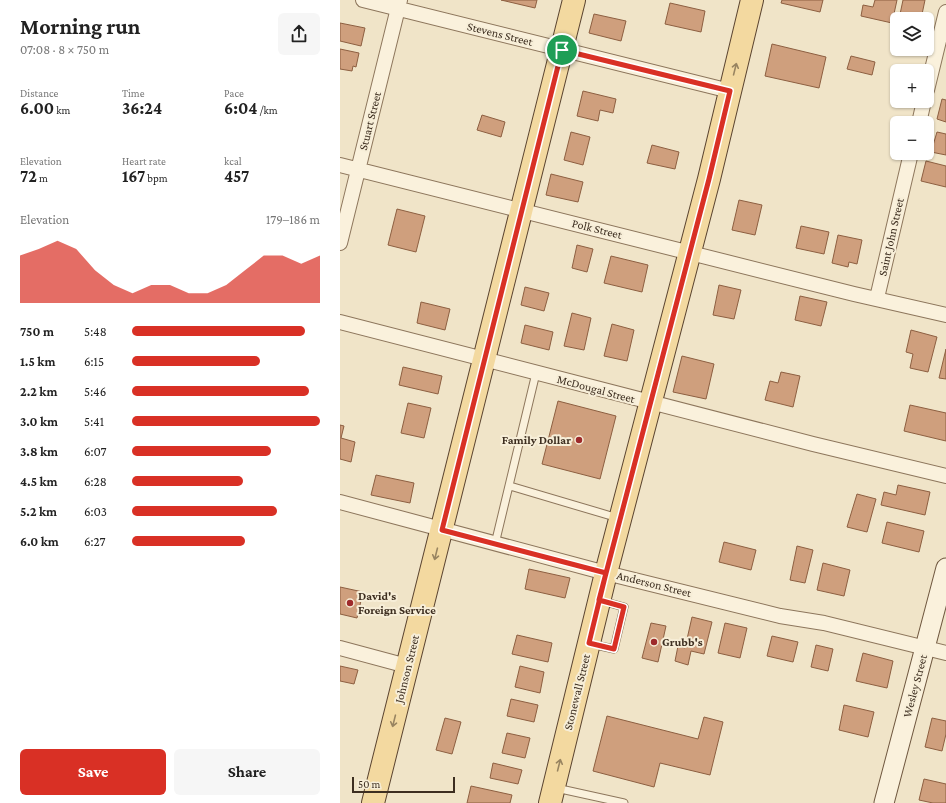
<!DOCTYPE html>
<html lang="en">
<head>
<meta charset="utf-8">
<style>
	:root { --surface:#fff; --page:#f6f6f6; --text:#222; --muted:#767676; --accent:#d93025 }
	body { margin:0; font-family:"Crimson Pro",serif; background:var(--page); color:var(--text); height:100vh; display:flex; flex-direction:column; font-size:15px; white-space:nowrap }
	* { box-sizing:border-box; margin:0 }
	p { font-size:13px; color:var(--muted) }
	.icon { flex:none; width:22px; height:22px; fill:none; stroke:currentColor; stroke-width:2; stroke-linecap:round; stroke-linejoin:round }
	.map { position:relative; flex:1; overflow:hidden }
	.side { display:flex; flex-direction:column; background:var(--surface); width:340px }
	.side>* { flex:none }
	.fabs { position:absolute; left:550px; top:12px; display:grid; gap:8px }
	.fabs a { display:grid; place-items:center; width:44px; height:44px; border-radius:6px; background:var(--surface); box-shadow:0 1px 3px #0004; font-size:20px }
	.scale { position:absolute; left:12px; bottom:10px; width:103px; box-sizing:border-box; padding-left:4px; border:2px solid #3d2e20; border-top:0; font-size:11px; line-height:14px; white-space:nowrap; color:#3d2e20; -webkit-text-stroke:3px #f7eed8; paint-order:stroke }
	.pin { position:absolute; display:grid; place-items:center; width:34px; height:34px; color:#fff; margin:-17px; border:2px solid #fff; border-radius:50%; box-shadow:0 1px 4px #0007 }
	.round { display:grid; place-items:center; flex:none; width:42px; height:42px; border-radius:6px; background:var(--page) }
	.head { display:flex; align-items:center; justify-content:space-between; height:68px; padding:0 20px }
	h1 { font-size:22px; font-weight:700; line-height:30px }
	.figures { display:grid; grid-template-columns:repeat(3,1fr); gap:6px; height:68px; padding:4px 20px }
	.figures div { display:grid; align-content:center }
	.figures b { font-size:17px; font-weight:700 }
	.figures small { font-size:11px; font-weight:400 }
	.figures p { font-size:11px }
	.chart { height:112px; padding:8px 20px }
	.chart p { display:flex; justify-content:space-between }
	.chart svg { width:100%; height:72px; margin-top:4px; fill:var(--accent); opacity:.7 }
	.action { display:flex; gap:8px; margin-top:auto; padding:8px 20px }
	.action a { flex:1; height:46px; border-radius:6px; background:var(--accent); color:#fff; font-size:16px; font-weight:700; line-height:46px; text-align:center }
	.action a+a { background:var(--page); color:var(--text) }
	ul { padding:0 20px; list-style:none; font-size:13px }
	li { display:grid; grid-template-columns:64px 48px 1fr; align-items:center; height:30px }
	li i { height:10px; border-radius:5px; background:var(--accent) }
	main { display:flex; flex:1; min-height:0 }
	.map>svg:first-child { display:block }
	.building { fill:#cf9f7d; stroke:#8d5f41 }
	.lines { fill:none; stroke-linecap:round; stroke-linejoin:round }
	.lane-casing { stroke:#8d765c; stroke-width:9 }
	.street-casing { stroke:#8d765c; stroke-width:16 }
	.secondary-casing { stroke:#6f573f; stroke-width:21 }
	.primary-casing { stroke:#5b4430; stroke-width:24 }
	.lane { stroke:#faf1dc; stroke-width:7 }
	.street { stroke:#faf1dc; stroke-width:14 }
	.secondary { stroke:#faf1dc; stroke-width:19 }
	.primary { stroke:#f3d9a0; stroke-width:22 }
	.oneway { stroke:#988460 }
	.route-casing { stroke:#fff; stroke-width:8 }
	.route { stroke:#d93025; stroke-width:5 }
	.poi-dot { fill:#9e2a2b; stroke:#f7eed8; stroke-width:1.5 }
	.labels { text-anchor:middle; stroke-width:4; stroke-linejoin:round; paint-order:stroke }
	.street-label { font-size:12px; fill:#3d2e20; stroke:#f7eed8 }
	.poi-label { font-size:12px; font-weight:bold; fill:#3d2e20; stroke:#f7eed8; text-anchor:start }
</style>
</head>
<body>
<main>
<section class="side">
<div class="head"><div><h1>Morning run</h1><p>07:08 · 8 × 750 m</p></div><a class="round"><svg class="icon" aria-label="share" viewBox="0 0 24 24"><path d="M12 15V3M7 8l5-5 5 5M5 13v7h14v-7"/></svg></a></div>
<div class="figures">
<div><p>Distance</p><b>6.00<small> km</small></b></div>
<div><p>Time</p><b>36:24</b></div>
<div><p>Pace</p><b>6:04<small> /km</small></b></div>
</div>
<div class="figures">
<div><p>Elevation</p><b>72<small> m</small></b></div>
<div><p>Heart rate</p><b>167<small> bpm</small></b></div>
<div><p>kcal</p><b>457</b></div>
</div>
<div class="chart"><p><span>Elevation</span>179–186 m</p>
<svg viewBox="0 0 160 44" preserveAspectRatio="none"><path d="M0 44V15L10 11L20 6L30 11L40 24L50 33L60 38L70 33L80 33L90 38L100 38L110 33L120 24L130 15L140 15L150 20L160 15V44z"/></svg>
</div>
<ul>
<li><b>750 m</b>5:48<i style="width:92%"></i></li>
<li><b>1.5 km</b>6:15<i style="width:68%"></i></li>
<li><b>2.2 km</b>5:46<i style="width:94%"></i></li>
<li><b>3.0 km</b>5:41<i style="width:100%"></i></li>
<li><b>3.8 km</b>6:07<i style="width:74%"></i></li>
<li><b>4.5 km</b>6:28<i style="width:59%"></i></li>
<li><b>5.2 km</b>6:03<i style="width:77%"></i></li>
<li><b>6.0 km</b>6:27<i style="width:60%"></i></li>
</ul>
<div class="action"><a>Save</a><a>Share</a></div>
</section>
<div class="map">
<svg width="606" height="803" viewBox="0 0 606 803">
	<rect width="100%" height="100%" fill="#f0e4c8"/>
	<path class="building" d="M161 0H197L195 8Z
		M442 0H483L480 12 441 3Z
		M535 0H557L552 23 521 16 523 5 533 7Z
		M563 0H585L581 19H559Z
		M330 3 365 11 361 32 325 24Z
		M254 14 286 21 281 41 249 33Z
		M0 23 25 28 21 46 0 41Z
		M432 44 486 57 479 88 425 76Z
		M0 49 19 53 16 67 13 66 12 71 0 69Z
		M511 56 535 62 532 75 507 69Z
		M243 91 276 99 273 113 260 110 258 121 237 116Z
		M602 99 606 100V122L597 119Z
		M142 115 165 122 161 137 137 130Z
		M231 132 250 137 243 165 224 160Z
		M597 132 606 134V155L591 152Z
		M312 145 339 152 335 169 307 163Z
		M586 161 606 166V187L581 181Z
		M211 174 243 182 238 202 206 195Z
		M399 200 422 205 415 235 392 230Z
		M57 209 85 216 76 252 48 245Z
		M461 226 489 232 484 254 456 248Z
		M498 235 522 240 517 264 509 262 508 267 492 263Z
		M237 245 253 249 247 272 232 268Z
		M271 256 308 265 302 292 264 283Z
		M379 285 401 290 394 319 373 315Z
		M185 287 209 293 204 311 181 305Z
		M460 296 487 302 481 326 455 320Z
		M81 302 110 309 105 330 77 323Z
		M232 313 251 318 244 350 224 346Z
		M272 324 294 330 287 361 264 356Z
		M185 325 213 332 209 350 181 343Z
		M571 330 597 337 588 372 570 368 573 354 566 352Z
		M606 349V379L599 378Z
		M342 356 374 364 366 399 333 392Z
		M63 367 102 376 98 394 59 385Z
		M441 372 460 376 453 407 425 400 430 381 438 383Z
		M218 401 276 416 260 479 202 464Z
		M68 403 91 408 84 438 61 433Z
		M570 405 606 413V441L564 431Z
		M0 425 4 426 1 438 15 442 11 462 0 459Z
		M36 475 74 483 70 503 31 495Z
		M558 485 590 492 585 515 541 505 544 492 556 495Z
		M517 494 536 499 527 532 507 527Z
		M547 522 584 531 579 552 542 543Z
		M384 542 416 550 411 570 379 562Z
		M457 546 473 550 465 583 450 580Z
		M483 563 510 570 504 596 477 590Z
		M189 569 230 578 225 598 185 589Z
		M0 587 23 592 17 618 0 614Z
		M352 617 372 622 364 654 351 651 348 665 335 661 338 646 345 648Z
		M311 623 326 626 318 662 302 658Z
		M385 623 407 628 400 658 378 653Z
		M177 635 212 643 208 662 172 654Z
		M432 636 458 642 453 662 427 656Z
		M476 645 493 649 488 671 471 667Z
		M523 653 553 661 547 688 516 681Z
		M0 666 18 670 14 684 0 681Z
		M180 666 204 672 200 693 175 687Z
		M171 699 198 705 194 722 167 716Z
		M504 705 534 712 528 737 499 730Z
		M267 716 358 739 364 717 383 722 370 775 320 763 314 787 253 771Z
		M105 718 121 722 112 754 96 750Z
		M592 718 606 721V734L602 751 585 747Z
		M167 733 190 738 185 758 162 753Z
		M153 763 182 770 178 784 150 778Z
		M584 779 606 784V803H593L579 800Z
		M131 786 172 795 170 803H127Z"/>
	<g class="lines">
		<g class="lane-casing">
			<path id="lane" d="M170 486 278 518
				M155 544 196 373
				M251 644 274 649 284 607 262 601
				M216 788 284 803"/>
		</g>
		<g class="street-casing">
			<path id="street" d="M23 0 390 91
				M587 90 606 12
				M579 123 584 101
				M0 165 514 294 606 315
				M0 243 60 0
				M537 298 571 153
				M0 322 473 444 606 476
				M0 502 266 573 440 616 484 623 606 653
				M0 648 67 666"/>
		</g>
		<g class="secondary-casing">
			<path id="secondary" d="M544 803 606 568"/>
		</g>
		<g class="primary-casing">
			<path id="primary" d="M33 803 234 0
				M210 803 266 573 369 179 412 0"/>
		</g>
		<use href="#lane" class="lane"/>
		<use href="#street" class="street"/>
		<use href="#secondary" class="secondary"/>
		<use href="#primary" class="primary"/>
	</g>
	<defs><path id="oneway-shaft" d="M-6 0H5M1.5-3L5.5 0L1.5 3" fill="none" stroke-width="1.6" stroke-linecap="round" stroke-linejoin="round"/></defs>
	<g class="oneway">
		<use href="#oneway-shaft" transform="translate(395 69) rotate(-76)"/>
		<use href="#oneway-shaft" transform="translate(96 554) rotate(104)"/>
		<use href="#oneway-shaft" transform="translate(54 721) rotate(104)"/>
		<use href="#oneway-shaft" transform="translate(219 765) rotate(-76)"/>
	</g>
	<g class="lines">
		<g class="route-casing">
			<path id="route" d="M222 50 102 530 266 573 249 643 274 649 284 607 259 600 369 179 390 91 222 50"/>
		</g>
		<use href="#route" class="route"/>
	</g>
	<g class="poi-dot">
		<circle cx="239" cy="440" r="4"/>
		<circle cx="10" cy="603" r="4"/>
		<circle cx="314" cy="642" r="4"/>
	</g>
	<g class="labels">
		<g class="street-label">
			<text transform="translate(160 34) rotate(14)" y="4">Stevens Street</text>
			<text transform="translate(30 121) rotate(-76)" y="4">Stuart Street</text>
			<text transform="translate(257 229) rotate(14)" y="4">Polk Street</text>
			<text transform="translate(551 237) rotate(-77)" y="4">Saint John Street</text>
			<text transform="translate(256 389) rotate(15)" y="4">McDougal Street</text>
			<text transform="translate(314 584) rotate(14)" y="4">Anderson Street</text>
			<text transform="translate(67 669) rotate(-76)" y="4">Johnson Street</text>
			<text transform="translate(575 686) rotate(-75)" y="4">Wesley Street</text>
			<text transform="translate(237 692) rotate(-76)" y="4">Stonewall Street</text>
		</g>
		<g class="poi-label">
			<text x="231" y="444" text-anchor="end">Family Dollar</text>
			<text x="18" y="600">David's<tspan x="18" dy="14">Foreign Service</tspan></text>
			<text x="322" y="646">Grubb's</text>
		</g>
	</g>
</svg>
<div class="fabs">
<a><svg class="icon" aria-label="layers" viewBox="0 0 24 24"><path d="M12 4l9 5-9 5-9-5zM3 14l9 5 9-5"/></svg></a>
<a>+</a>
<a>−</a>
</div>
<div class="scale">50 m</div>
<div class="pin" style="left:222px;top:50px;background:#1e9e55"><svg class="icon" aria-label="arrive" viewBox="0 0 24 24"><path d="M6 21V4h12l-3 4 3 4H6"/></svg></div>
</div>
</main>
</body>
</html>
